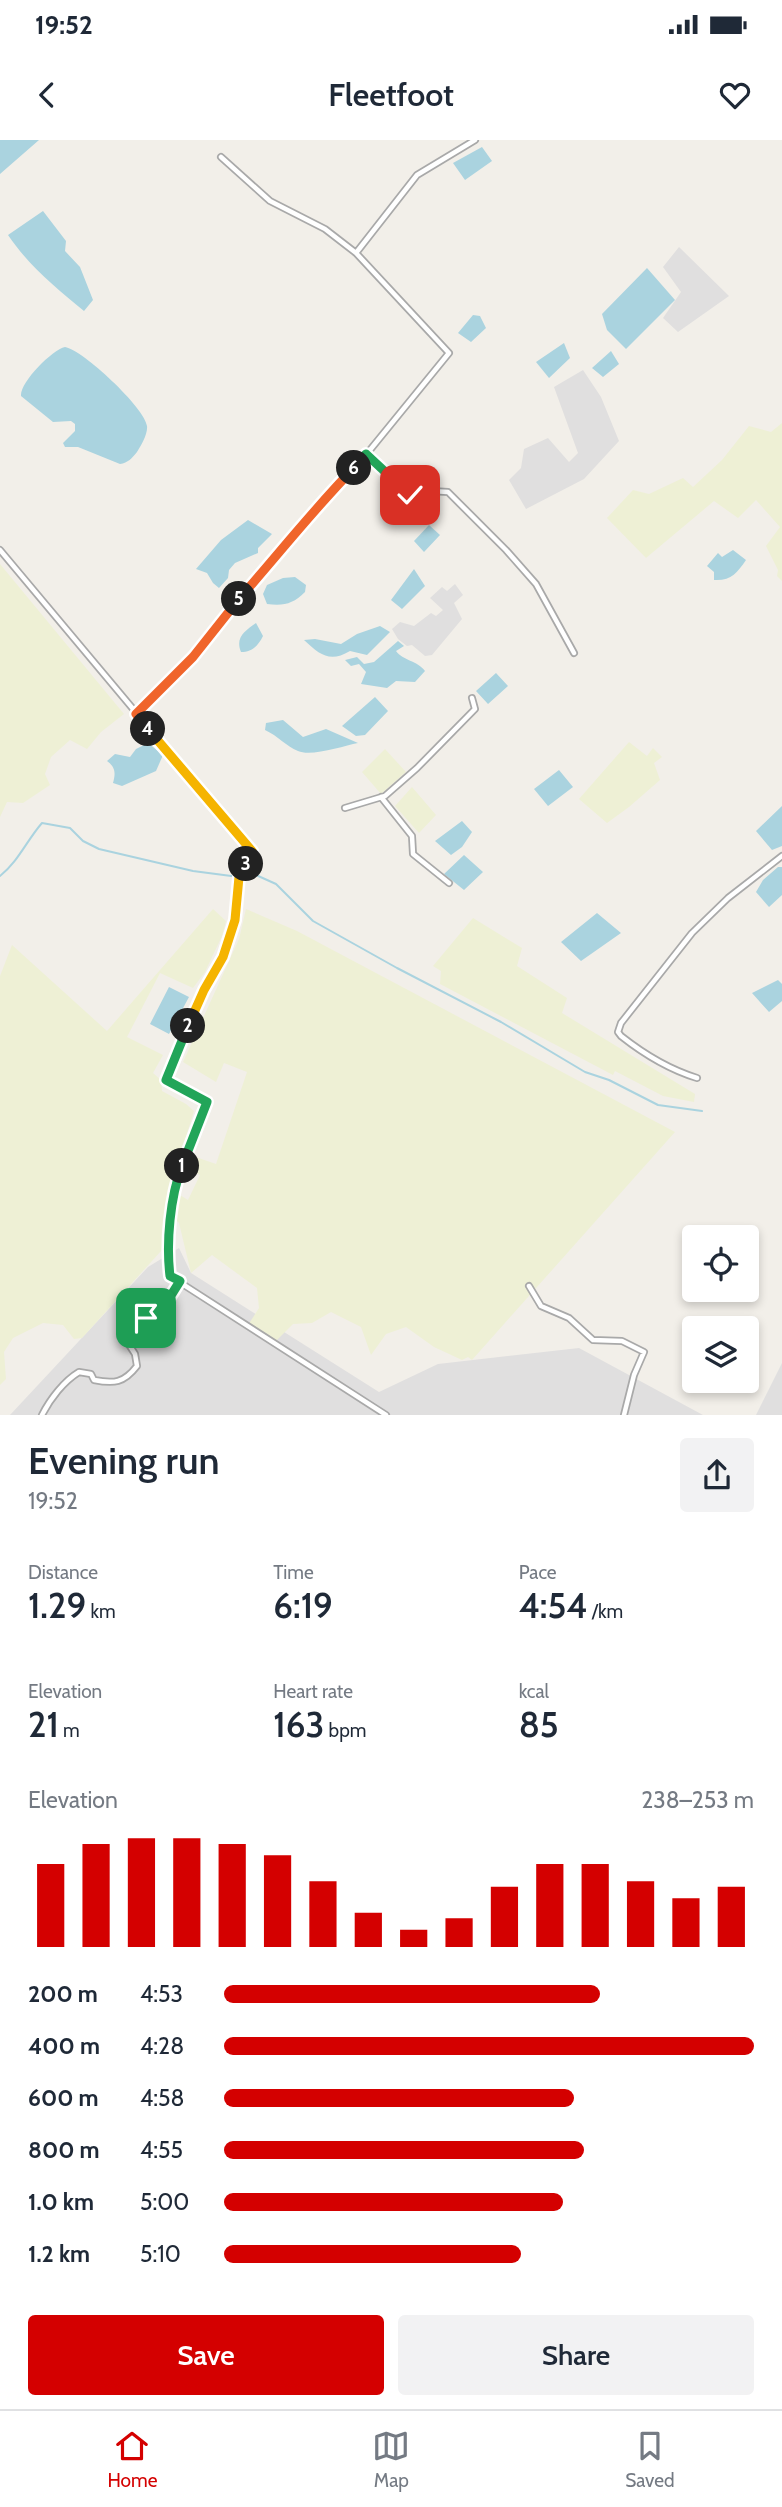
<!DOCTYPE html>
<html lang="en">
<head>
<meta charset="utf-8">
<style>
	:root { --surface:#fff; --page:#f2f2f3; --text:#1f2937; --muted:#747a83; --line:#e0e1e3; --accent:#d40000 }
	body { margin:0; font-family:Cabin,sans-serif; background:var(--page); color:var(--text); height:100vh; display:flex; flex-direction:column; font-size:26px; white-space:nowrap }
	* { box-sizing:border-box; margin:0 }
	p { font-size:23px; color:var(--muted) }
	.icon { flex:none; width:38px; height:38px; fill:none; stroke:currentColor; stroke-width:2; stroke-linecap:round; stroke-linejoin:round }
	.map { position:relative; height:1275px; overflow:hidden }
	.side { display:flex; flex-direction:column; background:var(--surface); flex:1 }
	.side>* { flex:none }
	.controls { position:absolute; left:682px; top:1085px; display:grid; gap:14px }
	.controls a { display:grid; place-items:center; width:77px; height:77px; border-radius:7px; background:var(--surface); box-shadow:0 4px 10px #0003; font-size:35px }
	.pin { position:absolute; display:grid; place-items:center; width:60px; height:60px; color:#fff; margin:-30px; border-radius:14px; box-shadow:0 4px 10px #0006 }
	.km { position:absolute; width:35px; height:35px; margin:-18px; border-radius:50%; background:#222; color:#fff; font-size:19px; line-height:35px; text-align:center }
	.round { display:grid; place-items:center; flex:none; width:74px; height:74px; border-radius:7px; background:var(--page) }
	.head { display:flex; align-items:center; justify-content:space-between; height:119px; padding:0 28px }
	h1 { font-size:38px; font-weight:600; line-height:52px }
	.metrics { display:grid; grid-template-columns:repeat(3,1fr); gap:10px; height:119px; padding:7px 28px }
	.metrics div { display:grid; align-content:center }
	.metrics b { font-size:35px; font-weight:600 }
	.metrics small { font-size:19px; font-weight:400 }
	.metrics p { font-size:19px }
	.chart { height:196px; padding:14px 28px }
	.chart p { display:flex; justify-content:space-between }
	.chart svg { width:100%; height:126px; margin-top:7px; stroke:var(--accent); stroke-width:6 }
	.action { display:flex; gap:14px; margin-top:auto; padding:14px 28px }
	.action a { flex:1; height:80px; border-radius:7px; background:var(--accent); color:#fff; font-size:28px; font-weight:600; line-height:80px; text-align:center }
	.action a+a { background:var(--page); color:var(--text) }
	ul { padding:0 28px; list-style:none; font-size:23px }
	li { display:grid; grid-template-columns:112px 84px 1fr; align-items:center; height:52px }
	li i { height:18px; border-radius:9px; background:var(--accent) }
	.status { display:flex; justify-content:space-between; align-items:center; height:49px; padding:0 35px; background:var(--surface); direction:ltr }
	.status svg { height:19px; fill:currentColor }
	header { display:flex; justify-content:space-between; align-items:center; height:91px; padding:0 28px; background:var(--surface); font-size:32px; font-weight:600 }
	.menu { display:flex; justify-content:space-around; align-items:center; height:98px; border-top:2px solid var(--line); background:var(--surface); font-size:19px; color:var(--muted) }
	.menu a { display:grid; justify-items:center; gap:4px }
	.menu .on { color:var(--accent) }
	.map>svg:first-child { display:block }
	.residential { fill:#e0dfdf }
	.farmland { fill:#eef0d5 }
	.water { fill:#aad3df }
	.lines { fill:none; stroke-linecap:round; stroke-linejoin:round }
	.stream { stroke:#aad3df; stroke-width:2 }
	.minor-casing { stroke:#a9a9a9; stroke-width:8 }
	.minor { stroke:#fff; stroke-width:4.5 }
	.split-1-casing { stroke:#fff; stroke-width:14 }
	.split-2-casing { stroke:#fff; stroke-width:14 }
	.split-3-casing { stroke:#fff; stroke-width:14 }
	.split-4-casing { stroke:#fff; stroke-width:14 }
	.split-5-casing { stroke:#fff; stroke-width:14 }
	.split-6-casing { stroke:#fff; stroke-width:14 }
	.split-7-casing { stroke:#fff; stroke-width:14 }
	.split-1 { stroke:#22a559; stroke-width:9 }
	.split-2 { stroke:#22a559; stroke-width:9 }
	.split-3 { stroke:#f5b400; stroke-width:9 }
	.split-4 { stroke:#f5b400; stroke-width:9 }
	.split-5 { stroke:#f0652b; stroke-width:9 }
	.split-6 { stroke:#f0652b; stroke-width:9 }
	.split-7 { stroke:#22a559; stroke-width:9 }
</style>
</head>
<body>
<div class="status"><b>19:52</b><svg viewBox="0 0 49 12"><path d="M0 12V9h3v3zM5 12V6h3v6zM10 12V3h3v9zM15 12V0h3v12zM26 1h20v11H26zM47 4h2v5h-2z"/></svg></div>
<header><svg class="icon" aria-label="back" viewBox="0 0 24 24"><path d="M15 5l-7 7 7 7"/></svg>Fleetfoot<svg class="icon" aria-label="heart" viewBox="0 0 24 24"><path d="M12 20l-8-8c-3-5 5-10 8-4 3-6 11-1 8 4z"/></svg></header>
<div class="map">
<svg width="782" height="1275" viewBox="0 0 782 1275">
	<rect width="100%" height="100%" fill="#f2efe9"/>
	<path class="residential" d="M679 107 729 156 678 192 663 178 681 152 663 127Z
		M583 230 601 257 619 301 584 339 526 369 509 340 521 328 524 309 548 298 569 322 578 313 554 247Z
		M455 444 463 455 454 463 462 479 432 515 425 516 412 505 407 506 398 499 392 489 400 482 414 486 431 473 436 476 443 470 430 458 442 447 447 451Z
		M179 1108 191 1133 379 1252 438 1224 579 1208 703 1275H10L148 1127Z
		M782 1223V1275H756Z"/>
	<path class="farmland" d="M782 283V441L777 436 778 430 766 406 780 387 756 360 738 378 714 361 646 418 607 378 633 350 649 354 683 338 693 347 722 320 749 286 771 292Z
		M0 424 124 574 101 592 87 609 70 600 51 617 45 634 50 645 23 663 7 662 0 677Z
		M629 602 647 616 653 608 662 617 654 623 660 640 629 667 607 683 579 659Z
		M385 609 406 632 381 654 362 632Z
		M412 647 436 675 419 693 395 666Z
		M213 769 226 781 222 796 205 832 193 848 160 833 127 897 163 915 153 933 161 940 162 951 186 964 194 971 168 1055 164 1075 162 1110 82 1198 74 1199 63 1185 43 1183 13 1198 4 1212 6 1239 0 1245V836L12 805 107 891Z
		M246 769 297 791 675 992 472 1220 468 1217 462 1220 434 1207 406 1187 386 1194 371 1215 361 1187 331 1172 312 1183 293 1184 275 1202 248 1185 259 1168 257 1148 212 1115 191 1133 179 1083 172 1076 175 1052 188 1060 200 1035 182 1027 187 1014 216 1024 247 932 224 923 216 942 183 922 239 799Z
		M473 778 522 808 517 826 567 858 562 873 695 954 694 962 663 956 615 931 613 935 440 844 441 831 433 826Z"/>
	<path class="water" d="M0 0H39L0 34Z
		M482 7 492 21 465 40 453 23Z
		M43 71 66 101 65 111 80 127 93 160 84 171C56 148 29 126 8 95Z
		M647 128 675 160 626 209 607 190 602 174Z
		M473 175 480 176 486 188 471 202 458 193Z
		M564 203 570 218 549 238 536 222Z
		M65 207C83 210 145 268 147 286 148 294 141 306 137 312 132 318 128 323 120 324L78 307H65L63 303 75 291V284L71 281 53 282 21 256C20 242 52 210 65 207Z
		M611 211 619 224 603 237 592 228Z
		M248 380 272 394 258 408V413L235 423 229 430 228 438 219 448 213 443 207 433 196 429 221 400Z
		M429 385 440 395 424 412 414 401Z
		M733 410 746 420C737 433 731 441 714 440V432L707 426 718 413 722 417Z
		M414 429 425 446 402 469 391 460Z
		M295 437 306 445 305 452C293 464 284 466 267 464L263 454 267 445 283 438Z
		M256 483 263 496C258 506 252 512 241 512 235 497 245 491 256 483Z
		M380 486 390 492 367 515 350 511C330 523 320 515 304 500L315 499 341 504 357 494Z
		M398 501 404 506 396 511C403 521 417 520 425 531L415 542 396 541 387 548 361 544 366 532 359 524 351 526 345 520 357 517 364 524 374 522Z
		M496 533 508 546 488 564 476 551Z
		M375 557 388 571 365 595 356 596 342 586Z
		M283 580 303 597 326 589 358 603C343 606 311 617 298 611 286 606 278 596 265 590L266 583Z
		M148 603 163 615 156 631 122 646 113 643C116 632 115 627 107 621L115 614 130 617 136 609Z
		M559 630 573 647 548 666 534 649Z
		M782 666V706L772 710 756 691Z
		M462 681 472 692 462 707 451 715 435 701Z
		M464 715 483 732 464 750 444 734Z
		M778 727H782V755L769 767 756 752 763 740Z
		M597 773 621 793 581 821 561 802Z
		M778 840 782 844V861L769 872 752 853Z
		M169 847 189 857 169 894 150 884Z"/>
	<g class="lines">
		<path class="stream" d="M0 736C18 722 27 700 42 683L70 688 83 701 99 709 193 731 239 737 256 735 276 744 313 781 397 828 501 882 585 932 609 940 658 965 702 971"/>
		<g class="minor-casing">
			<path id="minor" d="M221 17 270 61 325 89 356 113
				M366 314 410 355 431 351 448 352 506 410 536 444 574 513
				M0 410 252 711 239 737 235 780 223 817 204 850 166 940 207 962 177 1040 169 1095 170 1136 386 1275
				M136 574 193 517 229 471 282 410 314 369 361 321 449 213 356 113 417 35 475 0
				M381 657 412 696 413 714 449 743
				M345 668 385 656 417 628 475 569 472 558
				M697 938C668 929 645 915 621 896L618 892 621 883 692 793 728 758 782 716
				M529 1146 541 1166 569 1178 593 1200 622 1201 644 1212 634 1235 624 1275
				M42 1275C50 1259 64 1241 79 1232L91 1234 94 1240C114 1244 124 1243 137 1226L135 1214 126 1200 130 1193 170 1157 180 1141"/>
		</g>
		<use href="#minor" class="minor"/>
	</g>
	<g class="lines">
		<g class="split-1-casing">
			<path id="split-1" d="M146 1178 170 1157 180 1141 170 1136C166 1103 170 1057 182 1026"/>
		</g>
		<g class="split-2-casing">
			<path id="split-2" d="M182 1026 207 962 166 940 188 886"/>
		</g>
		<g class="split-3-casing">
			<path id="split-3" d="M188 886 204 850 223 817 235 780 239 737 246 724"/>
		</g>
		<g class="split-4-casing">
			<path id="split-4" d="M148 589 252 711 246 724"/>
		</g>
		<g class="split-5-casing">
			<path id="split-5" d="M148 589 136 574 193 517 239 459"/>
		</g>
		<g class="split-6-casing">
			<path id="split-6" d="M239 459C277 416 313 370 354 328"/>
		</g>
		<g class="split-7-casing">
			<path id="split-7" d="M354 328 366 314 410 355"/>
		</g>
		<use href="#split-1" class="split-1"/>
		<use href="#split-2" class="split-2"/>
		<use href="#split-3" class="split-3"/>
		<use href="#split-4" class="split-4"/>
		<use href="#split-5" class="split-5"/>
		<use href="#split-6" class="split-6"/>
		<use href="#split-7" class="split-7"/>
	</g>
</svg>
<div class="controls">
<a><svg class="icon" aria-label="locate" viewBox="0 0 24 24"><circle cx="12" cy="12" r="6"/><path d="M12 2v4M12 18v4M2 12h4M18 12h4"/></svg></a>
<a><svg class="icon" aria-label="layers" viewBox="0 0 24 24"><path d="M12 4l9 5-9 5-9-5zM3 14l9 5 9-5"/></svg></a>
</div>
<div class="pin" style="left:146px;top:1178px;background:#1e9e55"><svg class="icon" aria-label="arrive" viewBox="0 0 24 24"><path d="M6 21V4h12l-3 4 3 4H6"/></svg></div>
<div class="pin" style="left:410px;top:355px;background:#d93025"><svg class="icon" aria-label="check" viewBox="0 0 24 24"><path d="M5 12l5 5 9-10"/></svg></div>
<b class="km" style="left:182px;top:1026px">1</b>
<b class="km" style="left:188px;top:886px">2</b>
<b class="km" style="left:246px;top:724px">3</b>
<b class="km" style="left:148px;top:589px">4</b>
<b class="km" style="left:239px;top:459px">5</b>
<b class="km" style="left:354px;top:328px">6</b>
</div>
<section class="side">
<div class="head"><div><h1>Evening run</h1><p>19:52</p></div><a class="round"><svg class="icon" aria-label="share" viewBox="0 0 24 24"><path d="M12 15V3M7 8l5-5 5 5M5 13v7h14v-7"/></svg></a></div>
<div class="metrics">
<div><p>Distance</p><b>1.29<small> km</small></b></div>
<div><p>Time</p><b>6:19</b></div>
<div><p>Pace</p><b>4:54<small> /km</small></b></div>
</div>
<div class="metrics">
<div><p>Elevation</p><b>21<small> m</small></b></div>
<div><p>Heart rate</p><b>163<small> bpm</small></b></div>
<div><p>kcal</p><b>85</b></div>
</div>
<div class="chart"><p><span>Elevation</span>238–253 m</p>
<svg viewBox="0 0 160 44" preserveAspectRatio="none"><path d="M5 44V15M15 44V8M25 44V6M35 44V6M45 44V8M55 44V12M65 44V21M75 44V32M85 44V38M95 44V34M105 44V23M115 44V15M125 44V15M135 44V21M145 44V27M155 44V23"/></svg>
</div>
<ul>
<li><b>200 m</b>4:53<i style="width:71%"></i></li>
<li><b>400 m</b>4:28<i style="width:100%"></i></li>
<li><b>600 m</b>4:58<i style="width:66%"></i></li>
<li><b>800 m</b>4:55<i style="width:68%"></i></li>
<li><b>1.0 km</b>5:00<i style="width:64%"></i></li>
<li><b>1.2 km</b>5:10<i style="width:56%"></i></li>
</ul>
<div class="action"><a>Save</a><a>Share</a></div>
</section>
<nav class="menu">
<a class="on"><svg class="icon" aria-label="home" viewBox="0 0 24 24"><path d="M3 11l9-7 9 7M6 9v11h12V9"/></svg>Home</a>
<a><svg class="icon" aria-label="map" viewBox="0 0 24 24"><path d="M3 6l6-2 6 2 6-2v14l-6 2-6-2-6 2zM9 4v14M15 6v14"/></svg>Map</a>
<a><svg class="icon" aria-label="saved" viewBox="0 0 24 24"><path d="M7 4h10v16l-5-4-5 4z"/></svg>Saved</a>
</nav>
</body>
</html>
